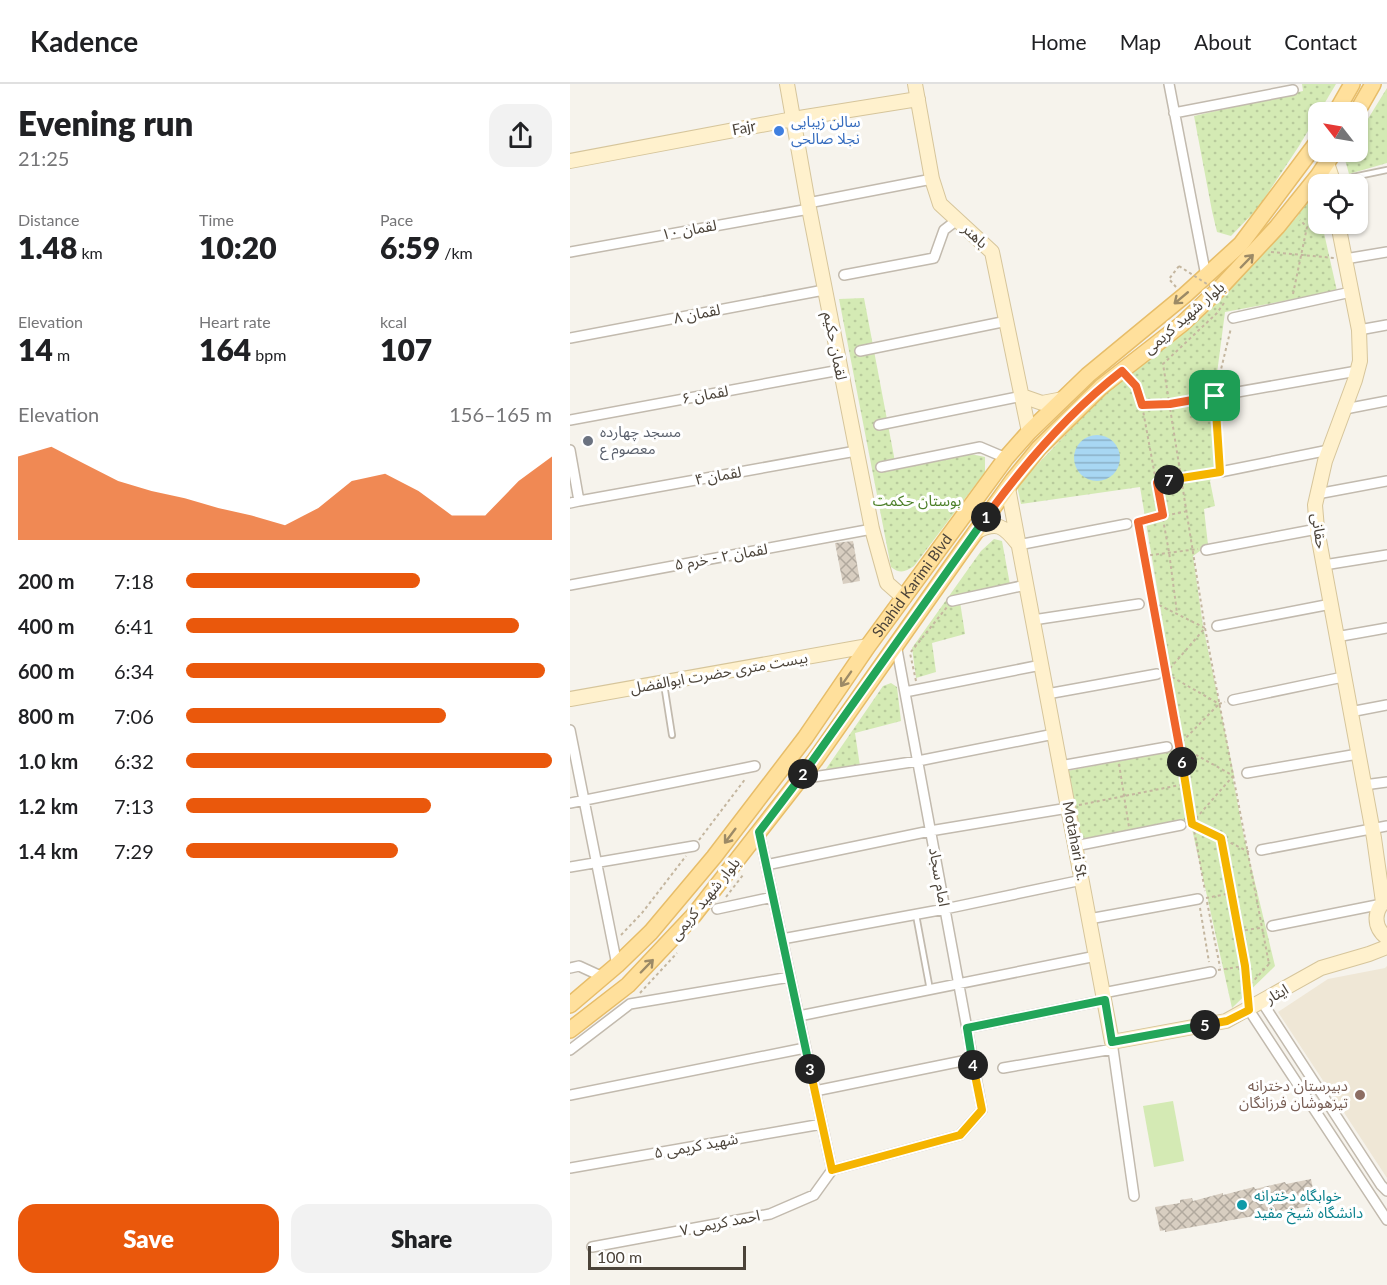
<!DOCTYPE html>
<html lang="en">
<head>
<meta charset="utf-8">
<style>
	:root { --surface:#fff; --page:#f2f2f2; --text:#202124; --muted:#757577; --line:#e0e0e0; --accent:#ea580c }
	body { margin:0; font-family:Lato,"Noto Sans Arabic",sans-serif; background:var(--page); color:var(--text); height:100vh; display:flex; flex-direction:column; font-size:22px; white-space:nowrap }
	* { box-sizing:border-box; margin:0 }
	p { font-size:20px; color:var(--muted) }
	.icon { flex:none; width:33px; height:33px; fill:none; stroke:currentColor; stroke-width:2; stroke-linecap:round; stroke-linejoin:round }
	.map { position:relative; flex:1; overflow:hidden }
	.sheet { display:flex; flex-direction:column; background:var(--surface); width:570px }
	.sheet>* { flex:none }
	.needle { width:39px; rotate:301deg }
	.buttons { position:absolute; left:738px; top:18px; display:grid; gap:12px }
	.buttons a { display:grid; place-items:center; width:60px; height:60px; border-radius:12px; background:var(--surface); box-shadow:0 2px 4px #0004; font-size:30px }
	.scale { position:absolute; left:18px; bottom:15px; width:158px; box-sizing:border-box; padding-left:6px; border:3px solid #4b4339; border-top:0; font-size:16px; line-height:21px; white-space:nowrap; color:#4b4339; -webkit-text-stroke:4px #fff; paint-order:stroke }
	.pin { position:absolute; display:grid; place-items:center; width:51px; height:51px; color:#fff; margin:-26px; border-radius:12px; box-shadow:0 3px 9px #0006 }
	.km { position:absolute; width:30px; height:30px; margin:-15px; border-radius:50%; background:#222; color:#fff; font-size:16px; line-height:30px; text-align:center }
	.round { display:grid; place-items:center; flex:none; width:63px; height:63px; border-radius:18px; background:var(--page) }
	.summary { display:flex; align-items:center; justify-content:space-between; height:102px; padding:0 18px }
	h1 { font-size:33px; font-weight:800; line-height:45px }
	.metrics { display:grid; grid-template-columns:repeat(3,1fr); gap:9px; height:102px; padding:6px 18px }
	.metrics div { display:grid; align-content:center }
	.metrics b { font-size:30px; font-weight:800 }
	.metrics small { font-size:16px; font-weight:400 }
	.metrics p { font-size:16px }
	.chart { height:168px; padding:12px 18px }
	.chart p { display:flex; justify-content:space-between }
	.chart svg { width:100%; height:108px; margin-top:6px; fill:var(--accent); opacity:.7 }
	.cta { display:flex; gap:12px; margin-top:auto; padding:12px 18px }
	.cta a { flex:1; height:69px; border-radius:18px; background:var(--accent); color:#fff; font-size:24px; font-weight:800; line-height:69px; text-align:center }
	.cta a+a { background:var(--page); color:var(--text) }
	ul { padding:0 18px; list-style:none; font-size:20px }
	li { display:grid; grid-template-columns:96px 72px 1fr; align-items:center; height:45px }
	li i { height:15px; border-radius:8px; background:var(--accent) }
	header { display:flex; align-items:center; gap:36px; box-sizing:border-box; height:84px; padding:0 30px; background:var(--surface); border-bottom:2px solid var(--line) }
	header strong { font-size:28px }
	nav { display:flex; gap:33px; margin-inline-start:auto; font-size:21px }
	main { display:flex; flex:1; min-height:0 }
	.map>svg:first-child { display:block }
	.education { fill:#efe7d6 }
	.green { fill:#d4eab4 }
	.park { fill:url(#park-dots) }
	.water { fill:url(#water-rules) }
	.building { fill:url(#building-cross-hatch) }
	.lines { fill:none; stroke-linecap:round; stroke-linejoin:round }
	.lane-casing { stroke:#c2baae; stroke-width:8 }
	.street-casing { stroke:#c2baae; stroke-width:12 }
	.secondary-casing { stroke:#d6c59b; stroke-width:16 }
	.primary-casing { stroke:#e7bd69; stroke-width:18 }
	.path { stroke:#c4b69f; stroke-width:2; stroke-dasharray:3 3; stroke-linecap:butt }
	.lane { stroke:#fff; stroke-width:4.5 }
	.street { stroke:#fff; stroke-width:9 }
	.secondary { stroke:#fff1cd; stroke-width:14 }
	.primary { stroke:#ffe09c; stroke-width:15 }
	.path-bridge { stroke:#c4b69f; stroke-width:2; stroke-dasharray:3 3; stroke-linecap:butt }
	.oneway { stroke:#9c8a66 }
	.split-1-casing { stroke:#fff; stroke-width:12 }
	.split-2-casing { stroke:#fff; stroke-width:12 }
	.split-3-casing { stroke:#fff; stroke-width:12 }
	.split-4-casing { stroke:#fff; stroke-width:12 }
	.split-5-casing { stroke:#fff; stroke-width:12 }
	.split-6-casing { stroke:#fff; stroke-width:12 }
	.split-7-casing { stroke:#fff; stroke-width:12 }
	.split-8-casing { stroke:#fff; stroke-width:12 }
	.split-1 { stroke:#f0652b; stroke-width:8 }
	.split-2 { stroke:#22a559; stroke-width:8 }
	.split-3 { stroke:#22a559; stroke-width:8 }
	.split-4 { stroke:#f5b400; stroke-width:8 }
	.split-5 { stroke:#22a559; stroke-width:8 }
	.split-6 { stroke:#f5b400; stroke-width:8 }
	.split-7 { stroke:#f0652b; stroke-width:8 }
	.split-8 { stroke:#f5b400; stroke-width:8 }
	.shop-dot { fill:#3f7fe0; stroke:#fff; stroke-width:2 }
	.worship-dot { fill:#6b7280; stroke:#fff; stroke-width:2 }
	.education-dot { fill:#8d6e63; stroke:#fff; stroke-width:2 }
	.culture-dot { fill:#0f9aa8; stroke:#fff; stroke-width:2 }
	.labels { text-anchor:middle; stroke-width:6; stroke-linejoin:round; paint-order:stroke }
	.shop-label { font-size:15px; fill:#366cbe; stroke:#fff; text-anchor:start }
	.street-label { font-size:15px; fill:#4b4339; stroke:#fff }
	.worship-label { font-size:15px; fill:#5b616d; stroke:#fff; text-anchor:start }
	.park-label { font-size:15px; fill:#4d8029; stroke:#fff }
	.education-label { font-size:15px; fill:#785e54; stroke:#fff; text-anchor:end }
	.culture-label { font-size:15px; fill:#0d838f; stroke:#fff; text-anchor:start }
</style>
</head>
<body>
<header>
<strong>Kadence</strong>
<nav><a>Home</a><a>Map</a><a>About</a><a>Contact</a></nav>
</header>
<main>
<section class="sheet">
<div class="summary"><div><h1>Evening run</h1><p>21:25</p></div><a class="round"><svg class="icon" aria-label="share" viewBox="0 0 24 24"><path d="M12 15V3M7 8l5-5 5 5M5 13v7h14v-7"/></svg></a></div>
<div class="metrics">
<div><p>Distance</p><b>1.48<small> km</small></b></div>
<div><p>Time</p><b>10:20</b></div>
<div><p>Pace</p><b>6:59<small> /km</small></b></div>
</div>
<div class="metrics">
<div><p>Elevation</p><b>14<small> m</small></b></div>
<div><p>Heart rate</p><b>164<small> bpm</small></b></div>
<div><p>kcal</p><b>107</b></div>
</div>
<div class="chart"><p><span>Elevation</span>156–165 m</p>
<svg viewBox="0 0 160 44" preserveAspectRatio="none"><path d="M0 44V10L10 6L20 13L30 20L40 24L50 27L60 31L70 34L80 38L90 31L100 20L110 17L120 24L130 34L140 34L150 20L160 10V44z"/></svg>
</div>
<ul>
<li><b>200 m</b>7:18<i style="width:64%"></i></li>
<li><b>400 m</b>6:41<i style="width:91%"></i></li>
<li><b>600 m</b>6:34<i style="width:98%"></i></li>
<li><b>800 m</b>7:06<i style="width:71%"></i></li>
<li><b>1.0 km</b>6:32<i style="width:100%"></i></li>
<li><b>1.2 km</b>7:13<i style="width:67%"></i></li>
<li><b>1.4 km</b>7:29<i style="width:58%"></i></li>
</ul>
<div class="cta"><a>Save</a><a>Share</a></div>
</section>
<div class="map">
<svg width="817" height="1201" viewBox="0 0 817 1201">
	<defs>
		<pattern id="park-dots" width="8" height="8" patternUnits="userSpaceOnUse" patternTransform="scale(1.5)"><rect width="8" height="8" fill="#d4eab4"/><path d="M2 2h.1M6 6h.1" fill="none" stroke="#b8ca9c" stroke-width="1.8" stroke-linecap="round"/></pattern>
		<pattern id="water-rules" width="6" height="5" patternUnits="userSpaceOnUse" patternTransform="scale(1.5)"><rect width="6" height="5" fill="#a8d7f3"/><path d="M0 2.5h6" fill="none" stroke="#8bb0c6"/></pattern>
		<pattern id="building-cross-hatch" width="8" height="8" patternUnits="userSpaceOnUse" patternTransform="scale(1.5)"><rect width="8" height="8" fill="#d8cec1"/><path d="M0 0l8 8M0 8l8-8" fill="none" stroke="#b1a99e"/></pattern>
	</defs>
	<rect width="100%" height="100%" fill="#f6f3ec"/>
	<path class="education" d="M817 882V1094L708 928 758 895 815 884Z"/>
	<path class="green" d="M603 1017 614 1077 584 1083 573 1022Z"/>
	<path class="park" d="M732 0H766L729 62 688 124 661 152 647 148 642 127 624 32 733 7Z
		M817 4V79L779 90 774 72 777 68H788V51Z
		M737 119 748 122V140H752L767 207 655 228 643 320 652 379 640 397 645 422 634 425 638 461 623 472 633 542 664 691 663 695 674 753 705 882 662 924 620 736 511 758 497 687 614 664 570 403 451 420 447 402 538 306 634 231 726 134Z
		M294 214 326 383 396 369 415 373V388L344 482C335 488 330 490 321 483L269 215Z
		M424 455 432 457 441 506 390 518 395 550 362 559 366 588 346 594 342 564 411 467Z
		M321 599 327 603 331 637 285 649 290 682 256 685 313 602Z"/>
	<path class="water" d="M504 374a23 23 0 1 1 46 0a23 23 0 1 1-46 0Z"/>
	<path class="building" d="M283 457 290 497 273 500 265 459Z
		M741 1095 746 1119 740 1120V1122L595 1148V1146L590 1147 585 1123 610 1119V1116L622 1114 623 1117 653 1109V1111L684 1103 685 1105 715 1098 716 1100Z"/>
	<g class="lines">
		<g class="lane-casing">
			<path id="lane" d="M783 93 817 86
				M94 600 102 651
				M346 831 360 906"/>
		</g>
		<g class="street-casing">
			<path id="street" d="M599 0 636 192
				M604 29 723 6
				M238 119 362 95
				M0 168 239 125
				M775 175 817 168
				M274 191 364 174 374 146 387 136
				M663 234 781 208
				M789 246 817 241
				M0 254 254 206
				M290 267 437 237
				M645 312 787 287
				M775 325 817 317
				M0 336 270 286
				M309 341 452 312
				M0 366 9 417 0 419
				M311 383 410 363 436 374
				M650 388 759 366
				M747 410 817 397
				M9 417 286 367
				M448 461 557 440
				M636 466 747 445
				M754 481 817 471
				M0 501 302 445
				M382 517 456 501
				M463 536 569 520
				M647 542 761 520
				M766 553 817 544
				M335 608 471 581
				M477 610 587 590
				M663 616 773 593
				M780 628 817 621
				M0 646 47 881
				M490 682 597 663
				M677 689 788 670
				M230 695 348 677 484 650
				M794 701 817 698
				M0 719 185 682
				M189 748 262 1086
				M505 762 611 741
				M691 766 817 742
				M196 781 360 747 498 724
				M0 783 124 762
				M147 825 203 813
				M519 835 628 815
				M702 842 812 820
				M212 855 375 825 512 796
				M0 884 9 882 33 893
				M533 909 641 888
				M692 918 811 1101 817 1107
				M679 926 817 1136
				M229 932 526 872
				M397 944 535 916
				M542 958 564 1112
				M0 966 60 920 220 893
				M433 984 543 965
				M245 1007 402 975
				M0 1011 235 964
				M0 1084 252 1040
				M262 1086 390 1051 412 1026 326 560
				M22 1163 200 1130 244 1111 262 1086"/>
		</g>
		<g class="secondary-casing">
			<path id="secondary" d="M217 0 238 119 302 445 317 499 334 514
				M345 0 362 95 370 120 422 168 459 348
				M0 77 223 35 348 15
				M757 79 764 100
				M769 145 789 246 790 277 785 296 755 377 745 421 747 445 804 754 813 818
				M452 312 472 319 493 315
				M438 404 542 958 656 937 751 884 799 870 817 863
				M405 448C427 437 433 441 448 460
				M0 615 298 562
				M817 815C803 826 803 843 817 854"/>
		</g>
		<g class="primary-casing">
			<g id="primary">
				<path d="M766 28 782 0"/>
				<path d="M787 28 803 0"/>
				<path id="s1" d="M0 921 47 881 81 848 144 773 235 654 298 562 436 374 459 348 518 291 615 211 671 160 748 57"/>
				<path d="M0 946 58 901 124 831 245 676 392 467 443 396 469 364 531 303 612 240 649 205 707 143 748 92 764 68"/>
			</g>
		</g>
		<path class="path" d="M701 168 764 174
			M606 203 599 195 609 182
			M723 210 737 143 730 136
			M654 219 647 229 593 280 635 544 699 880 677 904
			M560 296 566 302 572 321 599 468 607 529
			M647 302 661 244
			M646 320 650 380
			M574 321 600 320 636 313
			M587 399 640 389
			M567 438 617 427
			M568 438 595 585
			M574 472 628 465
			M578 519 583 518 635 544
			M596 589 635 544
			M597 590 649 620 655 618
			M597 594 635 807
			M346 597 340 569 377 523
			M608 662 648 621
			M610 662 662 691
			M549 680 559 743
			M509 721 615 700
			M622 739 663 692
			M623 740 679 768
			M651 754 675 882 677 911
			M129 756 176 694
			M156 813 173 791
			M636 814 662 809
			M637 818 650 883
			M630 824 639 878
			M669 847 690 844
			M51 851 72 829 116 772
			M648 886 675 882
			M70 909 107 869"/>
		<use href="#lane" class="lane"/>
		<use href="#street" class="street"/>
		<use href="#secondary" class="secondary"/>
		<use href="#primary" class="primary"/>
		<path class="path-bridge" d="M609 182 654 211"/>
	</g>
	<defs><path id="oneway-shaft" d="M-6 0H5M1.5-3L5.5 0L1.5 3" fill="none" stroke-width="1.6" stroke-linecap="round" stroke-linejoin="round" transform="scale(1.5)"/></defs>
	<g class="oneway">
		<use href="#oneway-shaft" transform="translate(677 177) rotate(-46)"/>
		<use href="#oneway-shaft" transform="translate(611 214) rotate(140)"/>
		<use href="#oneway-shaft" transform="translate(276 595) rotate(125)"/>
		<use href="#oneway-shaft" transform="translate(160 752) rotate(127)"/>
		<use href="#oneway-shaft" transform="translate(77 882) rotate(-46)"/>
	</g>
	<g class="lines">
		<g class="split-1-casing">
			<path id="split-1" d="M416 433C455 379 499 328 552 287L566 302 572 321 600 320 645 312"/>
		</g>
		<g class="split-2-casing">
			<path id="split-2" d="M233 690 416 433"/>
		</g>
		<g class="split-3-casing">
			<path id="split-3" d="M233 690 189 748 240 985"/>
		</g>
		<g class="split-4-casing">
			<path id="split-4" d="M240 985 262 1086 390 1051 412 1026 403 981"/>
		</g>
		<g class="split-5-casing">
			<path id="split-5" d="M403 981 397 944 535 916 542 958 635 941"/>
		</g>
		<g class="split-6-casing">
			<path id="split-6" d="M612 678 622 740 651 754 675 882 679 926 657 937 635 941"/>
		</g>
		<g class="split-7-casing">
			<path id="split-7" d="M599 396 587 399 593 431 568 438 612 678"/>
		</g>
		<g class="split-8-casing">
			<path id="split-8" d="M599 396 650 388 645 312"/>
		</g>
		<use href="#split-1" class="split-1"/>
		<use href="#split-2" class="split-2"/>
		<use href="#split-3" class="split-3"/>
		<use href="#split-4" class="split-4"/>
		<use href="#split-5" class="split-5"/>
		<use href="#split-6" class="split-6"/>
		<use href="#split-7" class="split-7"/>
		<use href="#split-8" class="split-8"/>
	</g>
	<circle class="shop-dot" cx="209" cy="47" r="6"/>
	<circle class="worship-dot" cx="18" cy="357" r="6"/>
	<circle class="education-dot" cx="790" cy="1011" r="6"/>
	<circle class="culture-dot" cx="672" cy="1121" r="6"/>
	<g class="labels">
		<g class="shop-label">
			<text x="221" y="43">سالن زیبایی<tspan x="221" dy="17">نجلا صالحی</tspan></text>
		</g>
		<g class="street-label">
			<text transform="translate(174 44) rotate(-11)" y="5">Fajr</text>
			<text transform="translate(119 146) rotate(-10)" y="5">لقمان ۱۰</text>
			<text transform="translate(405 152) rotate(43)" y="5">باهنر</text>
			<text transform="translate(127 230) rotate(-11)" y="5">لقمان ۸</text>
			<text transform="translate(614 234) rotate(-41)" y="5">بلوار شهید کریمی</text>
			<text transform="translate(265 262) rotate(79)" y="5">لقمان حکیم</text>
			<text transform="translate(135 311) rotate(-10)" y="5">لقمان ۶</text>
			<text transform="translate(148 392) rotate(-10)" y="5">لقمان ۴</text>
			<text transform="translate(749 447) rotate(82)" y="5">حقانی</text>
			<text transform="translate(151 473) rotate(-10)" y="5">لقمان ۲ - خرم ۵</text>
			<text dy="5" stroke="none"><textPath href="#s1" startOffset="543">Shahid Karimi Blvd</textPath></text>
			<text transform="translate(149 589) rotate(-10)" y="5">بیست متری حضرت ابوالفضل</text>
			<text transform="translate(505 757) rotate(79)" y="5">Motahari St.</text>
			<text transform="translate(369 793) rotate(80)" y="5">امام سجاد</text>
			<text transform="translate(135 815) rotate(-51)" y="5">بلوار شهید کریمی</text>
			<text transform="translate(707 910) rotate(-30)" y="5">ایثار</text>
			<text transform="translate(126 1062) rotate(-10)" y="5">شهید کریمی ۵</text>
			<text transform="translate(150 1139) rotate(-11)" y="5">احمد کریمی ۷</text>
		</g>
		<g class="worship-label">
			<text x="30" y="353">مسجد چهارده<tspan x="30" dy="17">معصوم ع</tspan></text>
		</g>
		<g class="park-label">
			<text x="347" y="422">بوستان حکمت</text>
		</g>
		<g class="education-label">
			<text x="778" y="1007">دبیرستان دخترانه<tspan x="778" dy="17">تیزهوشان فرزانگان</tspan></text>
		</g>
		<g class="culture-label">
			<text x="684" y="1117">خوابگاه دخترانه<tspan x="684" dy="17">دانشگاه شیخ مفید</tspan></text>
		</g>
	</g>
</svg>
<div class="buttons">
<a><svg class="needle" viewBox="-14 -14 28 28"><path d="M0-13l5 13h-10z" fill="#e53935"/><path d="M0 13l5-13h-10z" fill="#757577"/></svg></a>
<a><svg class="icon" aria-label="locate" viewBox="0 0 24 24"><circle cx="12" cy="12" r="6"/><path d="M12 2v4M12 18v4M2 12h4M18 12h4"/></svg></a>
</div>
<div class="scale">100 m</div>
<div class="pin" style="left:645px;top:312px;background:#1e9e55"><svg class="icon" aria-label="arrive" viewBox="0 0 24 24"><path d="M6 21V4h12l-3 4 3 4H6"/></svg></div>
<b class="km" style="left:416px;top:433px">1</b>
<b class="km" style="left:233px;top:690px">2</b>
<b class="km" style="left:240px;top:985px">3</b>
<b class="km" style="left:403px;top:981px">4</b>
<b class="km" style="left:635px;top:941px">5</b>
<b class="km" style="left:612px;top:678px">6</b>
<b class="km" style="left:599px;top:396px">7</b>
</div>
</main>
</body>
</html>
